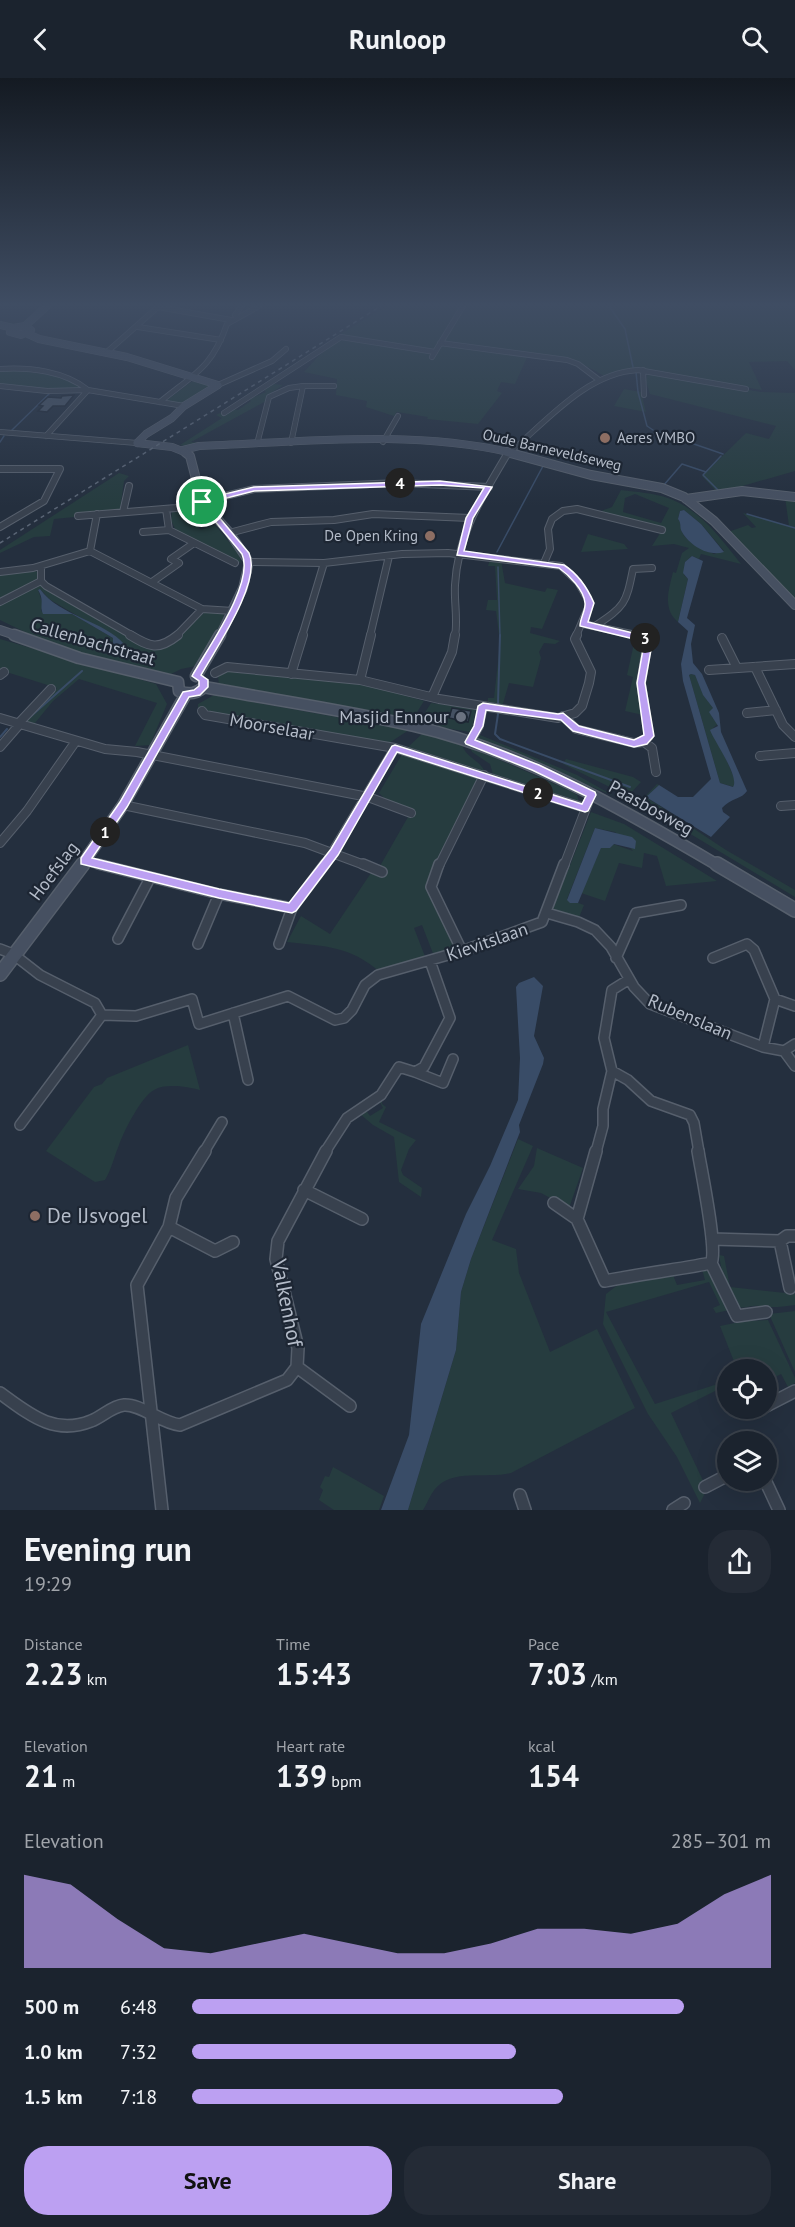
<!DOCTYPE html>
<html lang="en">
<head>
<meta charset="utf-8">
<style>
	:root { --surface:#1b232e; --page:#242b36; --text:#f1f3f6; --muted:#a0a4aa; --line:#39404a; --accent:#bca0f2 }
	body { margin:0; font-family:"PT Sans",sans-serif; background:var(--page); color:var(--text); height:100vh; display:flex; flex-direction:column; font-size:22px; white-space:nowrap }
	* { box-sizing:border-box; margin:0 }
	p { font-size:20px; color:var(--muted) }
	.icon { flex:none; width:33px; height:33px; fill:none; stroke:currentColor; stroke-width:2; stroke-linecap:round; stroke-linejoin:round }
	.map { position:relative; height:1432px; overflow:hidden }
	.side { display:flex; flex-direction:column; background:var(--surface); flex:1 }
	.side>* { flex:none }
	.tools { position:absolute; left:717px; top:1281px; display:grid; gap:12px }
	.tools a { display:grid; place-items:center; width:60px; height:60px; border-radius:50%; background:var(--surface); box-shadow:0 6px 24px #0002,0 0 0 2px var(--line); font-size:30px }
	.pin { position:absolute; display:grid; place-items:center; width:51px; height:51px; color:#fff; margin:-26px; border:3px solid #fff; border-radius:50%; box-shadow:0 2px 6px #0007 }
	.km { position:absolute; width:30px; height:30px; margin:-15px; border-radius:50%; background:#222; color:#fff; font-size:16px; line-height:30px; text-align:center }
	.round { display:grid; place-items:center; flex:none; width:63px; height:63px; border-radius:24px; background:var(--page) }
	.head { display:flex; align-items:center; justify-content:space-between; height:102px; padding:0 24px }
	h1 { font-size:33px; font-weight:600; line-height:45px }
	.figures { display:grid; grid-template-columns:repeat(3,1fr); gap:9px; height:102px; padding:6px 24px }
	.figures div { display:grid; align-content:center }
	.figures b { font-size:30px; font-weight:600 }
	.figures small { font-size:16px; font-weight:400 }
	.figures p { font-size:16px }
	.chart { height:168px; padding:12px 24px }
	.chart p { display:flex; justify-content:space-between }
	.chart svg { width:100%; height:108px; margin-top:6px; fill:var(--accent); opacity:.7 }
	.action { display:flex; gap:12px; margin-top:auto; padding:12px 24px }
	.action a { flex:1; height:69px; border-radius:24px; background:var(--accent); color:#111; font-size:24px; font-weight:600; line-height:69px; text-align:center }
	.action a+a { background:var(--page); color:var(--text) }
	ul { padding:0 24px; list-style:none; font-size:20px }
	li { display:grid; grid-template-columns:96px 72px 1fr; align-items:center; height:45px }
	li i { height:15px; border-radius:8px; background:var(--accent) }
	header { display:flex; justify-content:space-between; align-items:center; height:78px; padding:0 24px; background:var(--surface); font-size:27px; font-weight:600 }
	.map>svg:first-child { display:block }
	.green { fill:#263c3f; fill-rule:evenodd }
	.water { fill:#394c67; fill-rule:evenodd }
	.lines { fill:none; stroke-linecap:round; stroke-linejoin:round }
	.stream-far1 { stroke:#394c67; stroke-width:1.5 }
	.stream { stroke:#394c67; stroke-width:2 }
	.building { fill:#455162; stroke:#1f2835; stroke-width:1.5 }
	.street-far4-casing { stroke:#565f6c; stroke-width:6 }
	.street-far3-casing { stroke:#565f6c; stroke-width:8 }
	.street-far2-casing { stroke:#565f6c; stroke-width:10 }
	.street-far1-casing { stroke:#565f6c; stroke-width:12 }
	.street-casing { stroke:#565f6c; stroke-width:14 }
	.secondary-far3-casing { stroke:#565f6c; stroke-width:8 }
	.secondary-far2-casing { stroke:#565f6c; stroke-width:10 }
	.secondary-far1-casing { stroke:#565f6c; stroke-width:13 }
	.secondary-casing { stroke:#565f6c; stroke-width:16 }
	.street-far4 { stroke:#38414e; stroke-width:4.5 }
	.street-far3 { stroke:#38414e; stroke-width:6 }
	.street-far2 { stroke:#38414e; stroke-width:8 }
	.street-far1 { stroke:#38414e; stroke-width:9 }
	.street { stroke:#38414e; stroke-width:11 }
	.secondary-far3 { stroke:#465061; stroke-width:7 }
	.secondary-far2 { stroke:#465061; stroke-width:8 }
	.secondary-far1 { stroke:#465061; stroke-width:10 }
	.secondary { stroke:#465061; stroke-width:13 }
	.rail { stroke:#5a6575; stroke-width:1.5; stroke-dasharray:4 4; stroke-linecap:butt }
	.route { fill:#bca0f2; stroke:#fff; stroke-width:1.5; fill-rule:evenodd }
	.education-dot { fill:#8d6e63; stroke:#1d2633; stroke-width:2 }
	.worship-dot { fill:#6b7280; stroke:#1d2633; stroke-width:2 }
	.labels { text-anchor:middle; stroke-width:4.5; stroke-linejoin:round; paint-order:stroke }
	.far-poi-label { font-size:15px; fill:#b4bcc9; stroke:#1d2633; text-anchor:start }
	.far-street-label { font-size:15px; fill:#b4bcc9; stroke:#1d2633 }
	.street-label { font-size:18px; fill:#b4bcc9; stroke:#1d2633 }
	.poi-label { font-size:18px; fill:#b4bcc9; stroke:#1d2633; text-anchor:end }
	.near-poi-label { font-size:21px; fill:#b4bcc9; stroke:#1d2633; text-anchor:start }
	.near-street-label { font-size:21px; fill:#b4bcc9; stroke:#1d2633 }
</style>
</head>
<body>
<header><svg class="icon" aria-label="back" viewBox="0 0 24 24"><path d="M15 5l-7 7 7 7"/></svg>Runloop<svg class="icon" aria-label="search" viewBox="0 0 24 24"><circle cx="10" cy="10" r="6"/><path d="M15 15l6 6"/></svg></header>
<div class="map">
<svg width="795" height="1432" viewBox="0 0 795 1432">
	<rect width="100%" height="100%" fill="#242f3e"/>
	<path class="green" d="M387 228H795V292L787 283 749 284 762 312 636 291 604 298C577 281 559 279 529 275L515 306 501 304 497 313 502 315 478 346 427 341 428 339 397 334 394 338 366 329 367 323 336 317 337 301 304 294C322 275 330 261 358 260L339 257Z
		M3 291 61 298 84 311 51 312 0 307V292Z
		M648 295 761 314 795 315V393L718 415 702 398 746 355 769 361 776 348 650 316 646 303Z
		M199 301 210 307 184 326 166 323 191 304Z
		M274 306 283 307 268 317 266 323 191 364 201 365 185 368 180 367 222 340 216 337 220 335 226 337 234 331 238 332 251 323 249 321 266 314 264 312Z
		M624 311 641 314 646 334 614 328Z
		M119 395 129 398 124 403 120 433 77 435 75 439 54 441 50 458 34 459 0 475V472Z
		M621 412C637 414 653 415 668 420 700 431 721 461 741 486L701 476 699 481 692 478 685 484 684 497 688 501 678 544C662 531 669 511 673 494L676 495 682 475 689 470 674 466 652 468 664 449H655L645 444 606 436 601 433 612 429ZM635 416 669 430 661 445 623 434 625 420ZM684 432 701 446 724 473 714 476C702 471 688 466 682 454 680 449 682 446 678 441L680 433Z
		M785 419 795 421V523L728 454 748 447 752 450 756 449 743 435 789 448Z
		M198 427 208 440 195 445 201 452 215 447 239 476 241 485 176 453 171 442 172 434Z
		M588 456 624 466 628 471 581 474Z
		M490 481 501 482 505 505 545 514 547 510 558 512 542 551 531 549 530 555 560 563 555 566 544 565 539 574 541 580 533 609 509 605 502 629 488 627V620H494L500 565 496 533 486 532 488 522H497L495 488H488Z
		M35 493 38 494V502L0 521V497Z
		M40 505 157 571 168 568 204 535H223L225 541 196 588 181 591 171 596 58 570 0 542V526ZM40 511 49 521 125 566 117 572 106 576 113 564V560L72 536 41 533 43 526 38 512Z
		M0 561 156 606 167 626 150 667 135 668 157 625 79 601 53 623 35 645 25 644 57 610 0 592Z
		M635 561 642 563 644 567 637 594 643 637 625 633 633 599 627 597Z
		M225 593 342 604 374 609 424 623 414 639 362 635 219 607 218 599Z
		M691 596 695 597 703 616 713 630 712 639 718 646 713 650 735 702 734 709 720 705 689 597Z
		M214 617 409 652 389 665 198 633V626Z
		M431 625 476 631 472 652 470 654 445 650 421 641Z
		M423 655 462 667C467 682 483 682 486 698L407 670Z
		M480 657 577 697 614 718 478 662Z
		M470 669 573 714 577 717 580 727 494 700 490 686 472 674Z
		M404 673 479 700 429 801 455 871 434 878 422 847 414 850 426 881 381 895C349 867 327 869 287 864L301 838 330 856 375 789 380 788 412 732 385 721 379 715Z
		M566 681 633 699 641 704 628 718 563 686Z
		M657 706 659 707 646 719 726 772 795 812V819L639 725Z
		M591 734 624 746 717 803 666 808 657 778 644 775 642 790 619 785 605 823 581 815 601 770H610L613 766 633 773 615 754 595 750 567 821 584 827 578 842 552 833Z
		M188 967 200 1012C188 1009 166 1005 154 1012 141 1019 124 1053 119 1067 114 1079 112 1090 105 1102L95 1104 46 1073 94 1009 102 1006 107 1000Z
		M382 1019V1026L386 1029 379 1044 416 1062 409 1071 401 1092 403 1097 422 1110 421 1119 399 1104 394 1059 373 1047 360 1036 365 1031 370 1038 383 1030 379 1022Z
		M518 1061 533 1068 492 1162 516 1171 519 1195 550 1274 597 1251 635 1330 511 1395C487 1401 453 1390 435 1411 430 1417 427 1426 423 1432H408L456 1272 461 1214 471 1181Z
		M537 1070 583 1090 569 1130 541 1115 518 1111 534 1088Z
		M719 1177 724 1178 730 1209 795 1216V1227C782 1229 770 1230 758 1228 752 1227 745 1231 740 1229 727 1222 721 1190 719 1177Z
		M702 1191 710 1194 729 1232 716 1235 713 1230 720 1227 709 1204 606 1234 655 1326 727 1303V1317L723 1309 671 1335 707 1411 700 1425 677 1379 648 1336 603 1246 606 1216 619 1206 673 1197 677 1207 705 1202Z
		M795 1233V1294L769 1236Z
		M768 1242 795 1300V1305L788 1309 781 1296 767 1303 766 1292 737 1291 720 1248 744 1243Z
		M333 1389 384 1418 379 1432H334L319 1422 323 1412 320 1409 325 1398 329 1399Z"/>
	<path class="water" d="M684 432 701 446 724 474C709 479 690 468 682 454 679 449 682 446 678 441L680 433Z
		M692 478 703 483 687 540 695 547 691 566 693 585 702 596 719 635 721 654 747 713C742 721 731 720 722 730L723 734 730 739 711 759 646 719 659 707 678 719H693L711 701 683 603 681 586 688 553 678 544 688 501 683 495 685 484ZM691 596 695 597 703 617 713 630 709 634 718 648 710 652C714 663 740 699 733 709L720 705 689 597Z
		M40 511C60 539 104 542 125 567L104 576 113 564V560L72 536H43C39 528 45 523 38 512Z
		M595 750 632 759 636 763 635 771 614 766 610 770H601L578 825H570L567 822Z
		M534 899 543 908 534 958 544 980 543 986 519 1047 520 1054 471 1181 461 1214 456 1272 408 1432H381L409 1357 421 1246 466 1136 490 1088 518 1022 520 980 516 909 519 905Z"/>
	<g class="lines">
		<path class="stream-far1" d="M609 228 625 251 633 289
			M636 294 638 314 647 348 653 352
			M12 352 50 315
			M659 354 723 376
			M0 364 4 358
			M663 408 682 386 706 394
			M718 412 703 397 721 378
			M747 436 795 450
			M497 474 543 388
			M498 489 500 558"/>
		<path class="stream" d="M498 625 500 557
			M498 636 495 656 500 661 630 709
			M30 639 82 593
			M0 659 7 651"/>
	</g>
	<path class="building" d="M74 317 65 328H53L47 334 38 333 43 328 39 327 48 319 61 320 62 318Z
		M452 630 471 633 468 644 449 640Z"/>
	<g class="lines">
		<g class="street-far4-casing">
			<path id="street-far4" d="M158 229 231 242
				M235 237 242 228
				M138 249 221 262
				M440 265 567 282 578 286 599 302
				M107 274 159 228
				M432 279 463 228
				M0 291C29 289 65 293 88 312
				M643 292 644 317
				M218 307 272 283 286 271
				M0 308 47 313 88 312 184 328
				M160 324C194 296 212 290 227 246L259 228
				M224 335 341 259 435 274
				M0 354 137 365
				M46 358 88 312
				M383 364 398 338
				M291 365 303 308H334
				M257 366 269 319 289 310 303 308
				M509 375C547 343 586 295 638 292L746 311"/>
		</g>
		<g class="street-far3-casing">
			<path id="street-far3" d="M0 391H60L44 423 0 449
				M166 431 169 452 235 485
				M123 434 129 408
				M78 438 176 430 254 411 399 405 489 409
				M143 454 169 452
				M229 455 271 444 334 442 373 436 470 440
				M90 473 202 531 233 533
				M90 473 97 436
				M249 484 324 485 402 476 448 475 561 488 578 504 590 525 576 558
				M544 485 550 471 548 451 552 441 563 433 577 431 662 452
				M41 488V503L46 508 133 558
				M0 494 33 490 90 473
				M152 504 179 485 171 481 194 465
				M0 524 41 503
				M583 546 641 558
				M595 548C625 528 626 526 633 491L652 490
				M176 558 202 531
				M302 558 324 485
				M370 558 389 478
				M455 558C458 542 454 524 455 507 458 455 481 421 506 378L511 374"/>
		</g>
		<g class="street-far2-casing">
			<path id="street-far2" d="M130 557C150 569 158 573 178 557
				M722 560 737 590
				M755 589 783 647 795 659
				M709 592 795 586
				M215 595 227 589 360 602 439 621 558 640 575 635 582 628 589 605 591 594 575 561 577 557
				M291 596 303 557
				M0 597 4 594
				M360 602 371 557
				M432 619 452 574 455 557
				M202 633 205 637 395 670 585 730
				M747 635 776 632
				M563 638 576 651 634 665 644 664 649 658 641 605 648 563 639 557
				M0 640 105 671 137 674 368 719 411 735
				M18 646 51 611
				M470 664 479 648 483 628
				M644 664 652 670 656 694
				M0 669 20 646
				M760 678 795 675
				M123 727 305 765 367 788
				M781 728 795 727
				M0 765 27 733 76 663
				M85 783 104 788
				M324 788 395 670
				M439 788 484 697
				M564 788 591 717"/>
		</g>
		<g class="street-far1-casing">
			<path id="street-far1" d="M98 786 219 816 292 830
				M363 786 382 794
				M439 786 431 809 462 873
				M547 835 578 844 595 852 611 869 634 909 650 926 763 969 784 973 795 966
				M118 861 150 800
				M198 866 219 816
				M279 866 292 830 325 786
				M0 871 13 876 40 897 95 925 102 937 20 1047
				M616 880 636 835 681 827
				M713 880 747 866 754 872 775 921 763 969
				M775 921 795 928
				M233 935 248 1002
				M102 937 136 938 192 921 199 946 288 918 335 942 344 940 352 932 365 907 378 897 462 873 542 844 564 786
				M784 973 795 988
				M612 993 628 1002 651 1023 690 1037 694 1045 699 1074
				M415 994 443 1005 453 981
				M204 1074 222 1044
				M325 1074 347 1040 381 1017 399 989 415 994 424 989 450 940 430 883
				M596 1074 603 1048V1031L612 993 604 960 612 912 628 902"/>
		</g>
		<g class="street-casing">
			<path id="street" d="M698 1073C701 1092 718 1173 711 1185L737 1238 766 1234
				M304 1112 362 1141
				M554 1125 577 1141 605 1203C641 1196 675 1192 711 1185
				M577 1141 596 1073
				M169 1149 215 1173 233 1164
				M712 1161 780 1163 787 1158H795
				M780 1163 790 1210
				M297 1289 350 1328
				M0 1315C29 1336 54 1358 91 1343 102 1339 112 1328 124 1327 141 1326 161 1345 180 1347L287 1302 297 1289 298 1270 276 1181 278 1163 326 1073
				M766 1328 795 1313
				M754 1334 761 1330
				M765 1402 779 1432
				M705 1409 728 1397
				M520 1417 525 1432
				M162 1432 137 1207 169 1149 176 1120 205 1073
				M673 1432 684 1425"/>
		</g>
		<g class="secondary-far3-casing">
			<path id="secondary-far3" d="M0 247 13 250
				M25 248 31 252 21 257 10 254 13 250Z
				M25 248 47 228
				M26 255 39 261 127 279 218 307 184 328 172 340 146 356 137 365
				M137 365 172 369 187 375
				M183 372 199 368C302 364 412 351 513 375"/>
		</g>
		<g class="secondary-far2-casing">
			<path id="secondary-far2" d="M185 374 190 378 202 424 229 454 249 484 243 510 220 558
				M507 374 591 397 662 410 684 419 714 443 795 527
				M686 421 742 413 795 419
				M0 552 18 558"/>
		</g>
		<g class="secondary-far1-casing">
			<path id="secondary-far1" d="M14 557 79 580 178 604
				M196 598 220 557
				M178 604 179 613C189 617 196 616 204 609
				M204 609C274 622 345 632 414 648 523 673 624 732 719 788
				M81 788 123 727 186 616"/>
		</g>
		<g class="secondary-casing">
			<path id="secondary" d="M717 786 795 832
				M0 896 83 786"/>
		</g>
		<use href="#street-far4" class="street-far4"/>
		<use href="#street-far3" class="street-far3"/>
		<use href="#street-far2" class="street-far2"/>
		<use href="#street-far1" class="street-far1"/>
		<use href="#street" class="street"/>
		<use href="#secondary-far3" class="secondary-far3"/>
		<use href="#secondary-far2" class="secondary-far2"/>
		<use href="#secondary-far1" class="secondary-far1"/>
		<use href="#secondary" class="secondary"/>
		<path class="rail" d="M0 465 381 228"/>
	</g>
	<linearGradient id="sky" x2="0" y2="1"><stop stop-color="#141a22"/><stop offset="0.53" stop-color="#3f4d63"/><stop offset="1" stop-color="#3f4d63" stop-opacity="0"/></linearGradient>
	<rect width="795" height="428" fill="url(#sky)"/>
	<path class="route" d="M440 403 492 409 473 440 464 473 564 487C578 496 587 509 594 525L588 544 649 559 652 566 645 605 654 658 647 666 634 669 573 653 561 642 486 632 483 648 475 662 539 687 595 714 596 717 588 733 585 734 397 674 338 777 296 833 292 835 219 820 81 786V780L120 724 183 614 194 612 199 608V603L192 598C207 571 255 505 242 476L200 425V422L254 409ZM440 407 484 410 466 440 457 477 559 490C569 497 584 512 585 525 586 532 580 540 580 548L642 563 644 566 637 605 644 657 634 662 579 648 563 635 558 636 483 625 478 628 474 648 465 664 466 666 532 692 586 718 582 726 395 667 392 668 331 771 289 825 219 811 92 780 127 729 189 619 200 617 208 609V602L201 597C216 570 262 504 249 475L207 425 254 413Z"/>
	<g class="education-dot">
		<circle cx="605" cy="360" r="6"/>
		<circle cx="430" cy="458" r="6"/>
		<circle cx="35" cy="1138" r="6"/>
	</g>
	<circle class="worship-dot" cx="461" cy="639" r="6"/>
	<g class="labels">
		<g class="far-poi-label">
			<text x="617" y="365">Aeres VMBO</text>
			<text x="418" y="463" text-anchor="end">De Open Kring</text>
		</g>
		<g class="far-street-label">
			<text transform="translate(552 372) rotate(13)" y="5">Oude Barneveldseweg</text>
		</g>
		<g class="street-label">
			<text transform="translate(93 564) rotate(16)" y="6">Callenbachstraat</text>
			<text transform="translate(272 649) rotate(10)" y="6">Moorselaar</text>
			<text transform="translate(651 730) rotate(29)" y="6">Paasbosweg</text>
			<text transform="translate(54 793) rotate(-53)" y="6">Hoefslag</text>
			<text transform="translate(487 864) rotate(-19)" y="6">Kievitslaan</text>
			<text transform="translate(690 939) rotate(23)" y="6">Rubenslaan</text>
		</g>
		<g class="poi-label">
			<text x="449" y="645">Masjid Ennour</text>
		</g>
		<g class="near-poi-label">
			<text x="47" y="1145">De IJsvogel</text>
		</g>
		<g class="near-street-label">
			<text transform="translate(287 1225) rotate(79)" y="7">Valkenhof</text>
		</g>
	</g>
</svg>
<div class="tools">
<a><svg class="icon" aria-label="locate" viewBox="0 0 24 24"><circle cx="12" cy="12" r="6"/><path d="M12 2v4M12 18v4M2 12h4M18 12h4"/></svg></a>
<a><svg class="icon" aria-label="layers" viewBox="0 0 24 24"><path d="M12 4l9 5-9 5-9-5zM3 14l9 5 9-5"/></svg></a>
</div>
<div class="pin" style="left:202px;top:424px;background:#1e9e55"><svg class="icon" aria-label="arrive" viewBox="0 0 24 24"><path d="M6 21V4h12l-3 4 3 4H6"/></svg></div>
<b class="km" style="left:105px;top:754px">1</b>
<b class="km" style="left:538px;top:715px">2</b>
<b class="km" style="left:645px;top:560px">3</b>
<b class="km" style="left:400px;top:405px">4</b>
</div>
<section class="side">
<div class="head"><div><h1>Evening run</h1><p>19:29</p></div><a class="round"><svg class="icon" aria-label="share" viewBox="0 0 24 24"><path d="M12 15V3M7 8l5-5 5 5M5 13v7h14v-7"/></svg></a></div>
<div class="figures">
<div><p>Distance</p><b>2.23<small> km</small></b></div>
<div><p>Time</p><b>15:43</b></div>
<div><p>Pace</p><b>7:03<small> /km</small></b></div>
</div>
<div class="figures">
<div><p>Elevation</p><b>21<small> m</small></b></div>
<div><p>Heart rate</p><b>139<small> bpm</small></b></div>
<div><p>kcal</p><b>154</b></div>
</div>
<div class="chart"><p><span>Elevation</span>285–301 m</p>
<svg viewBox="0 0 160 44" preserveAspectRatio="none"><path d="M0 44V6L10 10L20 24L30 36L40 38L50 34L60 30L70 34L80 38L90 38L100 34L110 28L120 28L130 30L140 26L150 14L160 6V44z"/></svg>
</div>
<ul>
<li><b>500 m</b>6:48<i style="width:85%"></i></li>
<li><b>1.0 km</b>7:32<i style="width:56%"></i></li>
<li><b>1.5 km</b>7:18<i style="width:64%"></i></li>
</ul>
<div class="action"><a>Save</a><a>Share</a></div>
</section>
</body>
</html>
